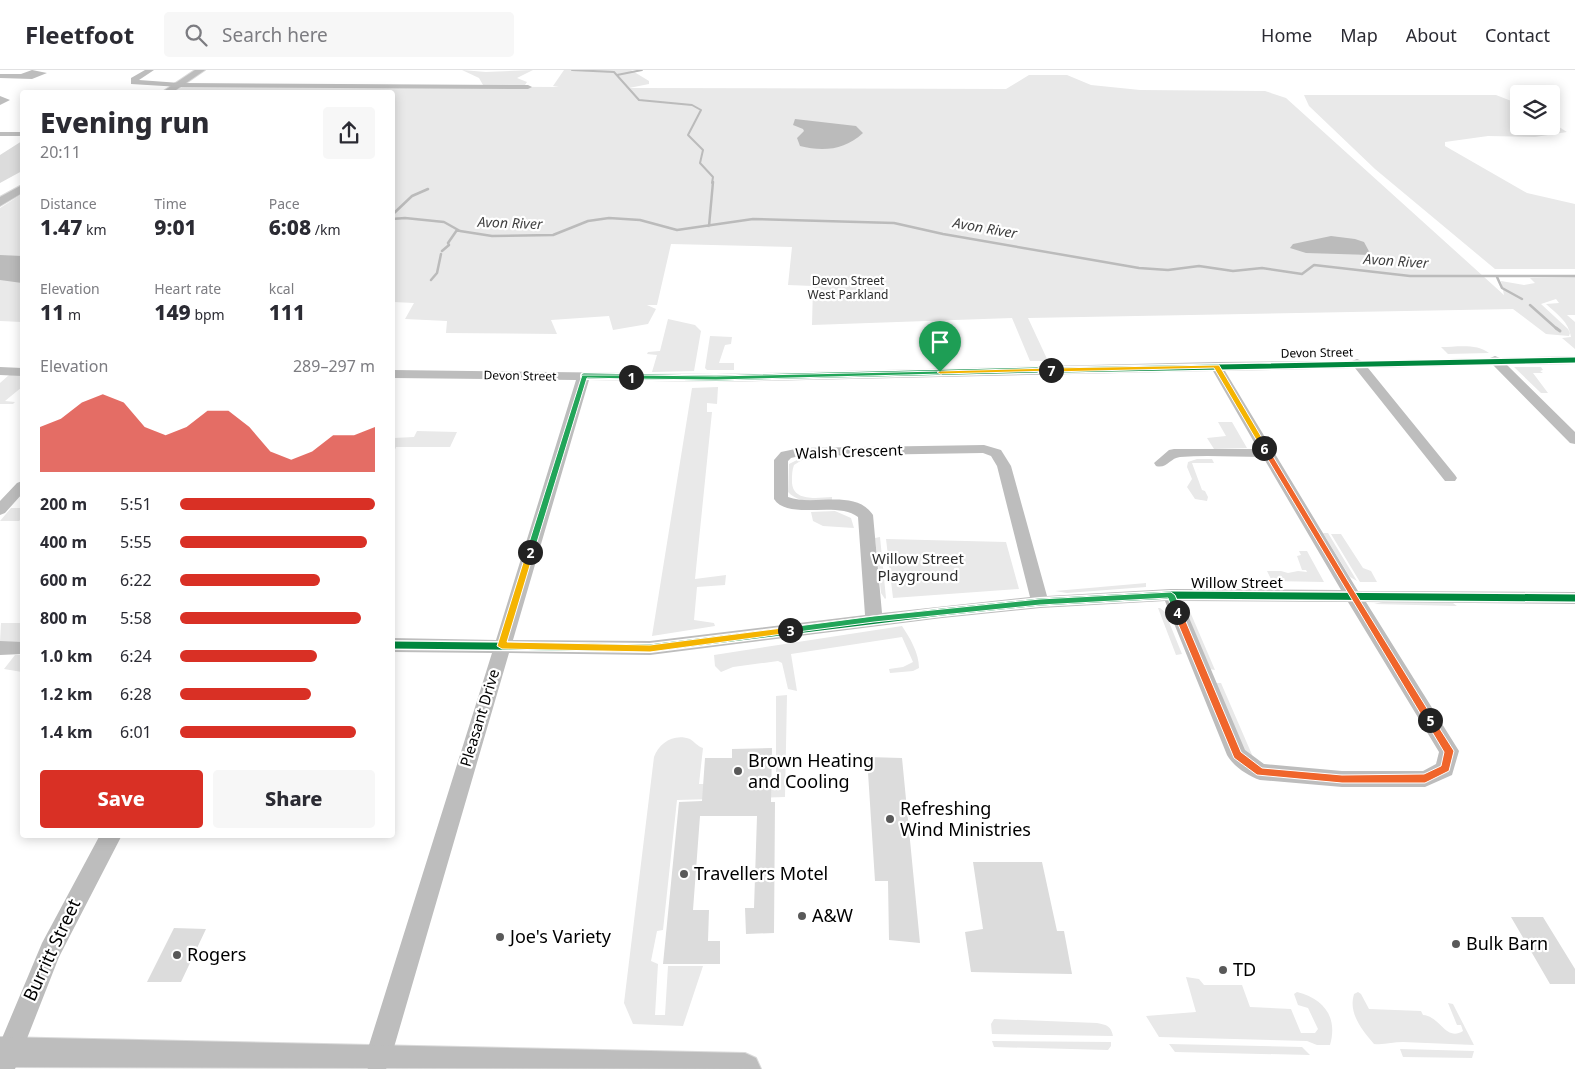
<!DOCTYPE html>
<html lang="en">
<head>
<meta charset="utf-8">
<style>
	:root { --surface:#fff; --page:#f7f7f7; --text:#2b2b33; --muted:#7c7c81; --line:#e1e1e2; --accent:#d93025 }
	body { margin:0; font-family:"Noto Sans",sans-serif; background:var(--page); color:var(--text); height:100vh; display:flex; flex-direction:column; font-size:19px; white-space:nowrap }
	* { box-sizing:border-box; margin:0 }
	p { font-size:16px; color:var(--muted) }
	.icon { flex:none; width:28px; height:28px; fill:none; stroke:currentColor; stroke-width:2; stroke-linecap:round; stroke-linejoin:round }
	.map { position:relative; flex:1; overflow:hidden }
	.details { position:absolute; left:20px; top:20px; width:375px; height:748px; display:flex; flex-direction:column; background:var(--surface); border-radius:5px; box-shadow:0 2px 12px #0003 }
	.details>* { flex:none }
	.buttons { position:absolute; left:1510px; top:15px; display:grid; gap:10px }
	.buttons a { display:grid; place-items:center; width:50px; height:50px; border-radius:5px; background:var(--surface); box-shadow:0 2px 12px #0003; font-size:25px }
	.pin { position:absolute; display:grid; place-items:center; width:42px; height:42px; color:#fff; margin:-51px -21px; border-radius:50% 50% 50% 0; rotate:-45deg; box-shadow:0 0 5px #0007 }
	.pin .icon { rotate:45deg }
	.km { position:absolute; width:25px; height:25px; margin:-12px; border-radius:50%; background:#222; color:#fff; font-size:14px; line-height:25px; text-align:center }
	.round { display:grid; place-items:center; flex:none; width:52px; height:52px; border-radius:5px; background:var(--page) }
	.head { display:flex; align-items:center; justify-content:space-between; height:85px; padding:0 20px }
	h1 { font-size:28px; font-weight:800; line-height:38px }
	.stats { display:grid; grid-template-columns:repeat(3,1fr); gap:8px; height:85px; padding:5px 20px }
	.stats div { display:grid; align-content:center }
	.stats b { font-size:21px; font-weight:800 }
	.stats small { font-size:14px; font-weight:400 }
	.stats p { font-size:14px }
	.chart { height:140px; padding:10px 20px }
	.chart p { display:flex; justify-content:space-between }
	.chart svg { width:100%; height:90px; margin-top:5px; fill:var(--accent); opacity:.7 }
	.action { display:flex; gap:10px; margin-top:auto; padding:10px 20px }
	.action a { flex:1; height:58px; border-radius:5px; background:var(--accent); color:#fff; font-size:20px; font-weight:800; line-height:58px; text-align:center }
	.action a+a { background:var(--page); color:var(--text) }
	ul { padding:0 20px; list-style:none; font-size:16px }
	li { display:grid; grid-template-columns:80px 60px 1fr; align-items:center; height:38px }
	li i { height:12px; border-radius:6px; background:var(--accent) }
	header { display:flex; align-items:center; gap:30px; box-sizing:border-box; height:70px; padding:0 25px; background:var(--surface); border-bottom:1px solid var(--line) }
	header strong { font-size:24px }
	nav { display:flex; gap:28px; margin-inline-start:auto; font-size:18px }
	.search { width:350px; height:45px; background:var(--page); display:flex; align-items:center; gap:12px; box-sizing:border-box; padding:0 18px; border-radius:5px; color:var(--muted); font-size:19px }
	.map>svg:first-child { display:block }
	.green { fill:#e9e9e9 }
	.water { fill:#bbb }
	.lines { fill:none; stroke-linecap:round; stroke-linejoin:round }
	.stream-far2 { stroke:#bbb; stroke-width:2 }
	.stream-far1 { stroke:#bbb; stroke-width:2.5 }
	.stream { stroke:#bbb; stroke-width:3 }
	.building { fill:#dcdcdc }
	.major-casing { stroke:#dbdbdb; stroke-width:2 }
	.minor { fill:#bdbdbd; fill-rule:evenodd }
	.major { fill:#bdbdbd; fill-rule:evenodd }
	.cycleway-far1-casing { stroke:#fff; stroke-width:8 }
	.cycleway-casing { stroke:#fff; stroke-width:10 }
	.cycleway-far1 { stroke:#00873e; stroke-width:5 }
	.cycleway { stroke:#00873e; stroke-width:7 }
	.split-1 { fill:#22a559; stroke:#fff }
	.split-2 { fill:#22a559; stroke:#fff }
	.split-3 { fill:#f5b400; stroke:#fff }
	.split-4 { fill:#22a559; stroke:#fff }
	.split-5 { fill:#f0652b; stroke:#fff }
	.split-6 { fill:#f0652b; stroke:#fff }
	.split-7 { fill:#f5b400; stroke:#fff }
	.split-8 { fill:#f5b400; stroke:#fff }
	.poi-dot { fill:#595959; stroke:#fff; stroke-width:2 }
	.labels { text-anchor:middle; stroke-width:4.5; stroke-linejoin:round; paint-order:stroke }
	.far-park-label { font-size:12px; fill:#2e2e2e; stroke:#fff }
	.far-street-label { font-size:12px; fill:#000; stroke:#fff }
	.far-water-label { font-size:14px; font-style:italic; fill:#3f3f3f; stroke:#fff }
	.street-label { font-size:15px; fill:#000; stroke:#fff }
	.park-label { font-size:15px; fill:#2e2e2e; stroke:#fff }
	.near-poi-label { font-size:18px; fill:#000; stroke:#fff; text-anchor:start }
	.near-street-label { font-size:18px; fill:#000; stroke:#fff }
</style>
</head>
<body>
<header>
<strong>Fleetfoot</strong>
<div class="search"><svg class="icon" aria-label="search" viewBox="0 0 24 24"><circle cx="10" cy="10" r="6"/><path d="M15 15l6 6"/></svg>Search here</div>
<nav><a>Home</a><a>Map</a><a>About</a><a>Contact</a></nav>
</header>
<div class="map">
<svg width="1575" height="999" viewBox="0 0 1575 999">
	<rect width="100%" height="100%" fill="#fff"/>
	<path class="green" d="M462 0 486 2 533 0 517 8 527 12 525 15H483L479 8Z
		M564 0H631L649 11V14L629 18 1006 19 1029 5H1067L1091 15 1140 20 1265 21 1286 28 1504 225 1501 211 1524 215 1535 213 1530 208 1575 207V245H1567L1575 252V279L1562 268 1571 267C1569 252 1557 244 1546 234L1559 233 1556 229 1541 234 1568 259 1570 263 1569 266 1546 264 1513 239 1028 248 1048 291H1030L1012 248 812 255 813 216 788 215 792 177 671 174 657 235H647L656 239 648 254 613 260 609 246 551 250 557 264 446 263 447 251 405 249 414 233 393 232 392 22H174L184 16 559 17 553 16Z
		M1304 25H1496L1519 34V56H1551V52L1567 62 1535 67 1488 66 1445 72V76L1527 123 1575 134V199H1495L1375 99 1309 36Z
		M22 124V252L0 251V138Z
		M668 249 695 255 701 261 694 301 652 302 657 285 647 284 648 282 660 281Z
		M710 266 732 267 731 274 725 275 719 293H734V300H707L705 298Z
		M1441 277C1456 277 1477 273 1489 283L1448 284Z
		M1514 297H1541L1543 300 1540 301 1543 303H1533L1548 323H1541Z
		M9 305H22V317L5 331 15 332 13 334H0V313Z
		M718 317 717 334 707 333V342H712L695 509 726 505 725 515 697 517 694 550 714 553 715 556 652 566 692 318Z
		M1218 352H1232L1247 378 1214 379 1207 368 1226 366Z
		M417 361 457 362 450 377H396L393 385V368L414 367Z
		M827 386V389L802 390 794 395C792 400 792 405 792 410 791 432 816 428 832 427V431C817 431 799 434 788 422L789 394 803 387Z
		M1212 389 1214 393H1192L1202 420 1205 421 1208 427 1207 431 1195 429 1187 417 1192 409 1187 397 1188 392 1197 389Z
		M11 438H22V448L19 451H0Z
		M835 441 851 448 854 458 823 456 813 451 811 442Z
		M1323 463H1328L1357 511 1350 507Z
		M1331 464H1341L1363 498 1371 501 1377 512H1360Z
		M880 467 886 528 885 529 881 523 875 468Z
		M886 469 1006 472 1019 519 893 528Z
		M1299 481H1307L1324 512 1272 511 1267 501H1281L1288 503 1298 501 1307 502 1306 500H1302L1297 486 1301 485Z
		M1146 513V517L1067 523 1055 521Z
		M1382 532 1453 533 1457 536 1374 534Z
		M1187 537H1188L1215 600 1210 599 1185 539Z
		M1158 538H1160L1165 542 1182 584 1176 585Z
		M1 553H22V572H0Z
		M902 556C910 568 919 583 919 598L913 601 890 603 889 599 903 597 913 592 902 567 791 584 797 621 788 619 782 593 778 591 733 597 721 602 715 596 714 585Z
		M15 585H22V602L4 599Z
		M1216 613H1221L1253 687 1244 680Z
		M787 625 785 727 677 730 663 860 657 861 651 891 658 894 655 945H665L668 896H703L683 956 633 954 624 933 654 687C659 673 674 663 690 669 695 672 697 676 703 678L699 714H776V626Z
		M1186 907 1199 909 1204 915H1242L1250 937 1291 939 1301 963H1315L1318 959 1308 938 1298 935 1294 924 1297 922C1324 929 1338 947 1330 975H1317L1307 971 1159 967 1146 946 1196 942Z
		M1358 922 1361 924 1369 939 1421 941 1423 945C1440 946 1446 972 1463 961L1461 955H1457L1448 933 1453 934 1474 975 1403 972C1393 972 1385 975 1374 974 1362 960 1348 943 1354 924Z
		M994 949 1097 953C1107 955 1111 956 1113 966L992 964 991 954Z
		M992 971 1111 972V976L1108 980 994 977Z
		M1169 974 1302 977 1310 985 1175 982Z
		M1400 979 1474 981 1472 988 1403 987Z"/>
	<path class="water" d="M795 49 856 56 863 63C845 80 823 82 800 76L797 68 804 61 803 59 793 55Z
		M1331 166 1355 169 1364 172 1371 185 1306 183 1290 178 1293 174Z
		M0 185 22 186V213L0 210Z"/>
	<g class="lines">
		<path class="stream-far2" d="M572 0 614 2 639 30 692 35 701 40 688 65 703 80 700 93 713 107 712 113
			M617 5 642 0"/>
		<path class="stream-far1" d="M392 145 412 126 428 119
			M392 149 405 148 444 152 460 161 492 166 553 165 588 151 609 148 640 150 677 160 753 149 894 153 943 164 1139 198 1168 200 1199 196 1233 201 1262 198 1302 204 1314 195 1410 206H1575
			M709 156 713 112
			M442 181 449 175 448 173 457 160
			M1497 207 1502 218 1522 229
			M431 210 437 203 441 184
			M1530 235 1557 259"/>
		<path class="stream" d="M1556 258 1560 261"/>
	</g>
	<path class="building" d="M22 71V101L0 113V85Z
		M772 678 771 732H775L774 863 746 864 745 838H754L757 746H700L693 840H709L708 871H720V894H663L679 732 702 731 705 688H732V679Z
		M867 687 902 688 920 873 889 870 888 811H875Z
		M973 792H1042L1057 861H1064L1072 904 971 902 965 862 983 859Z
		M1511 847H1543L1575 899V914H1550Z
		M174 858 206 859 181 912H147Z"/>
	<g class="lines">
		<g class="major-casing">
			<path id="major" d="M195 0H205L173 22H162Z
				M22 115V123L0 136V127Z
				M0 967 745 983 756 988 761 999 0 997Z"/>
		</g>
		<path class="minor" d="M32 0 47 3 32 9 0 8V4H21Z
			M145 0H154L139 10 180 13 528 15 532 17 528 19 180 17 131 14V8Z
			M0 26 10 30 0 35Z
			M0 62H22V66H0Z
			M1495 286 1500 288 1575 286V294L1507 295 1575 362V374L1570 373 1493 295 1368 298 1455 405 1457 408 1455 411H1445L1355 298 1225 301 1358 521 1575 522V534L1366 532 1459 681 1452 705 1425 717H1342L1260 710C1248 706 1233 696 1227 685L1165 531 1040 538 942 548 650 585 509 583 390 991 386 999H368L364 991 492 583 392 582V568L496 570 576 310 392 308V300L716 304 1216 292 1352 291 1357 289 1362 291 1490 288ZM1213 301 1258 379H1174L1169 380 1154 393 1156 396C1167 399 1170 388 1180 387 1207 385 1236 387 1263 387L1341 520 1171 519 1047 526 1011 396 1001 380 984 375 800 378 781 382 774 390V429C788 451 837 430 858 447L865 545 650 571 513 570 589 310 716 312ZM983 383 991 386 997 396 1030 527 882 543 873 445C855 418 813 437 788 427V391L791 388 800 386ZM1182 531 1348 532 1439 682 1436 694 1423 701H1342L1264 694 1245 680Z
			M0 297 22 298V306L0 305Z
			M22 411V424L5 443 0 445V431L17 413Z
			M0 571 22 572V584L0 585Z
			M100 765H122L59 887 15 999H0V973L42 873Z"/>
		<use href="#major" class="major"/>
		<g class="cycleway-far1-casing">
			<path id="cycleway-far1" d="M1060 300 1575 290
				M584 306 716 308 1037 300"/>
		</g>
		<g class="cycleway-casing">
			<path id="cycleway" d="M392 575 650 578 942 542 1040 532 1171 525 1575 528"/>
		</g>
		<use href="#cycleway-far1" class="cycleway-far1"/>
		<use href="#cycleway" class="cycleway"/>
	</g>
	<path class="split-1" d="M940 301 943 302 942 304 716 310 631 309 628 307 631 305 716 306Z"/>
	<path class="split-2" d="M582 305H631L634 307 631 309 587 308 534 482 533 484H527L526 482Z"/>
	<path class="split-3" d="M527 480H533L534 482 507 572 650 575 790 557 794 560 790 563 650 582 502 579 497 576Z"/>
	<path class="split-4" d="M1171 522 1175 525 1182 542 1180 544H1174L1168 528 1040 535 874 552 790 563 785 560 790 557 874 546 1040 529Z"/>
	<path class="split-5" d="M1177 538 1182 542 1241 682 1262 698 1342 705 1424 704 1441 696 1444 682 1425 650 1430 646 1433 648 1454 681 1449 701 1425 713H1342L1257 705 1234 688 1173 542Z"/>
	<path class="split-6" d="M1262 376 1268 378 1348 511 1433 648V653H1426L1261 378Z"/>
	<path class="split-7" d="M1219 295 1268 378 1267 379 1261 378 1214 298 1051 302 1047 300 1051 298Z"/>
	<path class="split-8" d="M1051 298H1053V301L940 304 937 302 940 301Z"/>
	<g class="poi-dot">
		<circle cx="738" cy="701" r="5"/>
		<circle cx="890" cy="749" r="5"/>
		<circle cx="684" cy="804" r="5"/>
		<circle cx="802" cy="846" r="5"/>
		<circle cx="500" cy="867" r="5"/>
		<circle cx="1456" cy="874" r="5"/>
		<circle cx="177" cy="885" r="5"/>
		<circle cx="1223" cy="900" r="5"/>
	</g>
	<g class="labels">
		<g class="far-park-label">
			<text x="848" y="215">Devon Street<tspan x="848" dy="14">West Parkland</tspan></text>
		</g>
		<g class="far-street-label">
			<text transform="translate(1317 283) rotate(-1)" y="4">Devon Street</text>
			<text transform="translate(520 306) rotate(1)" y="4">Devon Street</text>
		</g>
		<g class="far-water-label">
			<text transform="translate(510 153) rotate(2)" y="5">Avon River</text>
			<text transform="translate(985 158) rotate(10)" y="5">Avon River</text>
			<text transform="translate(1396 191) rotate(4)" y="5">Avon River</text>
		</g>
		<g class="street-label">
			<text transform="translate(849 382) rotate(-2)" y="5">Walsh Crescent</text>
			<text x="1237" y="518">Willow Street</text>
			<text transform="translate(480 648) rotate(-73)" y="5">Pleasant Drive</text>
		</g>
		<g class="park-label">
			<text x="918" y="494">Willow Street<tspan x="918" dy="17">Playground</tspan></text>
		</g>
		<g class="near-poi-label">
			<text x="748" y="697">Brown Heating<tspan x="748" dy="21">and Cooling</tspan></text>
			<text x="900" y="745">Refreshing<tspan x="900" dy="21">Wind Ministries</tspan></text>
			<text x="694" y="810">Travellers Motel</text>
			<text x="812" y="852">A&amp;W</text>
			<text x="510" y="873">Joe's Variety</text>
			<text x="1466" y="880">Bulk Barn</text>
			<text x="187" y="891">Rogers</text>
			<text x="1233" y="906">TD</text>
		</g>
		<g class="near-street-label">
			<text transform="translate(52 880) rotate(-65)" y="6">Burritt Street</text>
		</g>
	</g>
</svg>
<div class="buttons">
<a><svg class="icon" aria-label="layers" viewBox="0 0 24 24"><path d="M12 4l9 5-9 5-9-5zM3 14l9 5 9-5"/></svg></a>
</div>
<div class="pin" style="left:940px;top:302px;background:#1e9e55"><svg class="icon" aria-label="arrive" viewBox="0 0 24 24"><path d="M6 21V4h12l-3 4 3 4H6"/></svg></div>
<b class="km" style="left:631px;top:307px">1</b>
<b class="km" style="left:530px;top:482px">2</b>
<b class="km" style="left:790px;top:560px">3</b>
<b class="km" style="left:1177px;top:542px">4</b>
<b class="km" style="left:1430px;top:650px">5</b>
<b class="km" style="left:1264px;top:378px">6</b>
<b class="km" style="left:1051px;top:300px">7</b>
<section class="details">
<div class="head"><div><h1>Evening run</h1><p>20:11</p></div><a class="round"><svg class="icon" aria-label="share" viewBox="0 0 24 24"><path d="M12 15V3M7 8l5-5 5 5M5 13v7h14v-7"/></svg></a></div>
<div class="stats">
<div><p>Distance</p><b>1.47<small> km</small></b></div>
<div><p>Time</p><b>9:01</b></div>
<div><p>Pace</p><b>6:08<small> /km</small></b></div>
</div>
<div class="stats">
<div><p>Elevation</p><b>11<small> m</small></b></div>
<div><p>Heart rate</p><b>149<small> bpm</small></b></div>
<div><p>kcal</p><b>111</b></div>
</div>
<div class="chart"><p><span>Elevation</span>289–297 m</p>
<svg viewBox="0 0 160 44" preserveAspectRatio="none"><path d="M0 44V22L10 18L20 10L30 6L40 10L50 22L60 26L70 22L80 14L90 14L100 22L110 34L120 38L130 34L140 26L150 26L160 22V44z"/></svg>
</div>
<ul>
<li><b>200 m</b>5:51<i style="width:100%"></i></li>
<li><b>400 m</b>5:55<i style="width:96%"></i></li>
<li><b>600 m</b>6:22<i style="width:72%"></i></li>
<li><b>800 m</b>5:58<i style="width:93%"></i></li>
<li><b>1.0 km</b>6:24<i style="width:70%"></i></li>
<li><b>1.2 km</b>6:28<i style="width:67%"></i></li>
<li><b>1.4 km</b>6:01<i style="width:90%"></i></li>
</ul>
<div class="action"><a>Save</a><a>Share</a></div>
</section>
</div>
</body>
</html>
